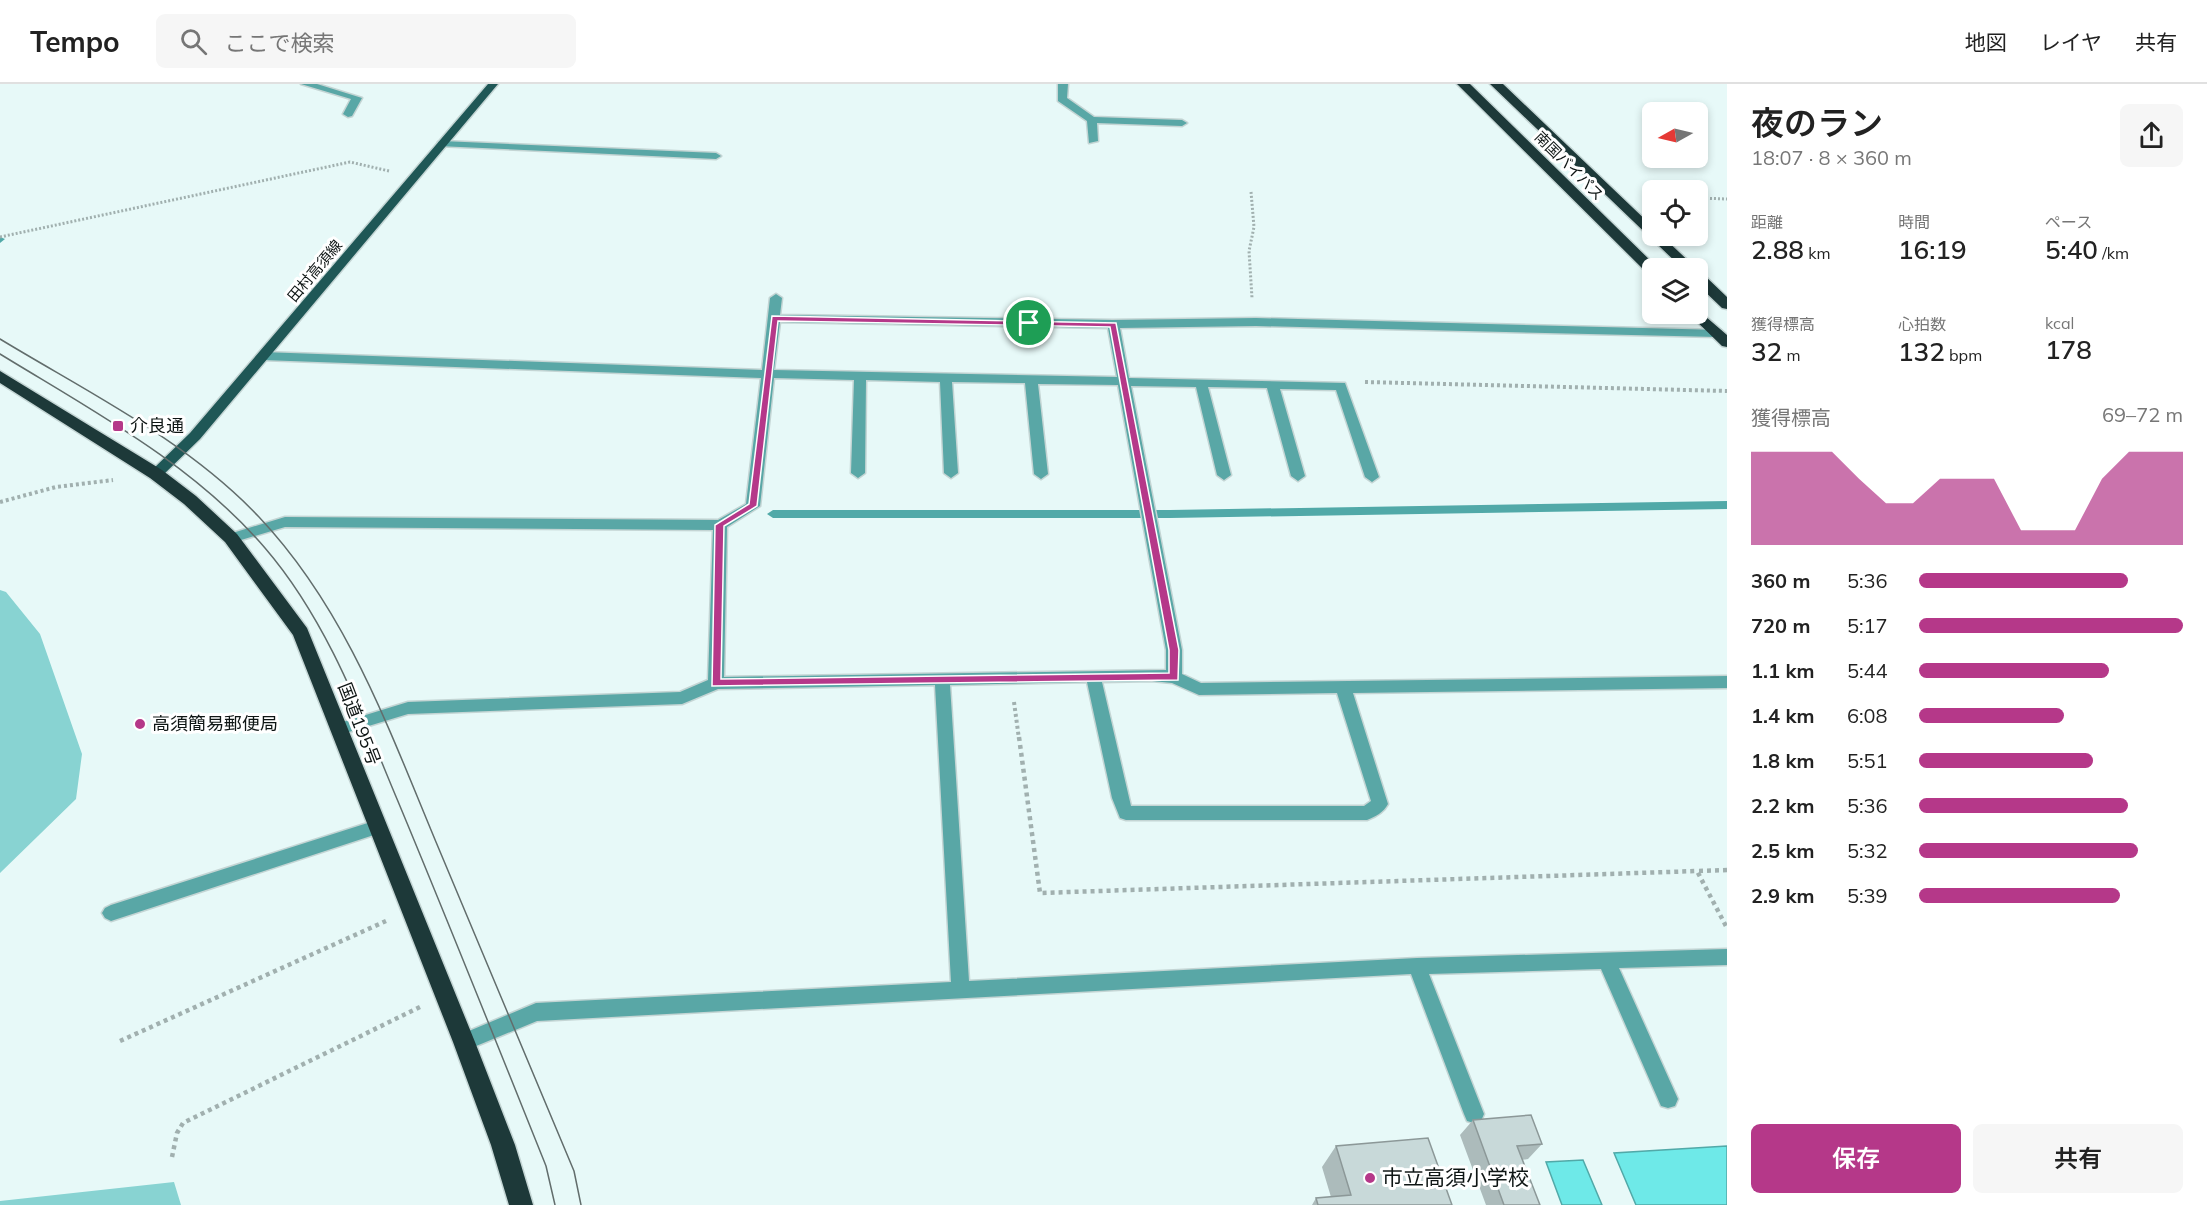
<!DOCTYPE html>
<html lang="ja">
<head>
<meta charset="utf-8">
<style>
	:root { --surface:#fff; --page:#f6f6f6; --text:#222; --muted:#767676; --line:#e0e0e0; --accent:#b53889 }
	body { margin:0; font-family:Mulish,"Noto Sans JP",sans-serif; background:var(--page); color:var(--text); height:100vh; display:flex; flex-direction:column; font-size:22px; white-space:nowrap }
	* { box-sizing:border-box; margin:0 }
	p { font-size:20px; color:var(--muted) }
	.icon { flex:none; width:33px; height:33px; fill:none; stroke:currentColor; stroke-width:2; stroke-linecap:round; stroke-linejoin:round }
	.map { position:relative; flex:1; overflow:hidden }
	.details { display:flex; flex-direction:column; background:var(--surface); width:480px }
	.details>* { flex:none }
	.needle { width:39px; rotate:262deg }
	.tools { position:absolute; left:1642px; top:18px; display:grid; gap:12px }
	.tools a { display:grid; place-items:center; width:66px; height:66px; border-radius:9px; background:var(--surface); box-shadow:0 3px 9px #0003; font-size:30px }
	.pin { position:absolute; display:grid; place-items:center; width:51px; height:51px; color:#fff; margin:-26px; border:3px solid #fff; border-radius:50%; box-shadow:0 2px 6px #0007 }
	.round { display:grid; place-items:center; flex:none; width:63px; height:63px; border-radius:9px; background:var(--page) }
	.summary { display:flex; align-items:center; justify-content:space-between; height:102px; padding:0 24px }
	h1 { font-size:33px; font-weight:600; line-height:45px }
	.stats { display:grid; grid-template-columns:repeat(3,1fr); gap:9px; height:102px; padding:6px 24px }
	.stats div { display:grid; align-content:center }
	.stats b { font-size:26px; font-weight:600 }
	.stats small { font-size:16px; font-weight:400 }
	.stats p { font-size:16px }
	.chart { height:168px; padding:12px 24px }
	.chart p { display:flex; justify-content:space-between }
	.chart svg { width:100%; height:108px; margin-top:6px; fill:var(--accent); opacity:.7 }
	.cta { display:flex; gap:12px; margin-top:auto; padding:12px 24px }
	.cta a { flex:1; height:69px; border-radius:9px; background:var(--accent); color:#fff; font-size:24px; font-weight:600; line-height:69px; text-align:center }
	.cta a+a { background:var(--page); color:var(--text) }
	ul { padding:0 24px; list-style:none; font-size:20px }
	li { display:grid; grid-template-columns:96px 72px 1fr; align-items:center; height:45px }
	li i { height:15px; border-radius:8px; background:var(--accent) }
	header { display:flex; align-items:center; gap:36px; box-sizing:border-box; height:84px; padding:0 30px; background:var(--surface); border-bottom:2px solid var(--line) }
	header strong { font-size:28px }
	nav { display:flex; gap:33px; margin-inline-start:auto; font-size:21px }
	.search { width:420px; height:54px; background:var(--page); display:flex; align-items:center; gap:15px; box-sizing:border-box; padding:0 21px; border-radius:9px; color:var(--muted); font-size:22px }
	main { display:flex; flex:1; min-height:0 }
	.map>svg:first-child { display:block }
	.green { fill:#88d3d2 }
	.water { fill:#6ee9e8; stroke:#51a9a8; stroke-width:1.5 }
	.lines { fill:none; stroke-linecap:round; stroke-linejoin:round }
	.stream { fill:#51a9a8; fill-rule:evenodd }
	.minor-casing { stroke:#c4d5d4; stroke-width:3 }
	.major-casing { stroke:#c4d5d4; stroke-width:3 }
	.highway-casing { stroke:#c4d5d4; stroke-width:3 }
	.path-far2 { stroke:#a1b0af; stroke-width:3; stroke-dasharray:2 2; stroke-linecap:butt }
	.path-far1 { stroke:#a1b0af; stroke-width:4; stroke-dasharray:3 3; stroke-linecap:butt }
	.path { stroke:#a1b0af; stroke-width:4.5; stroke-dasharray:4 4; stroke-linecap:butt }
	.minor { fill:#59a7a6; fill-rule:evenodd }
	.major { fill:#1f5756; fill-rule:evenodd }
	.highway { fill:#1d3939; fill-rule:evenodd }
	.tram { stroke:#626d6c; stroke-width:1.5 }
	.wall { fill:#acbbbb }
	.building { fill:#c8d9d9; stroke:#8c9898; stroke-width:1.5 }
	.route { fill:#b53889; stroke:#fff; stroke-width:1.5; fill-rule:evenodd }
	.poi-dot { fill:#b53889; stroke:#fff; stroke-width:2 }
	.labels { text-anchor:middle; stroke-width:6; stroke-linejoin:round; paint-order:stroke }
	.far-street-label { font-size:15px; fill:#0e1514; stroke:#fff }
	.poi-label { font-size:18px; fill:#0e1514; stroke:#fff; text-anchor:start }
	.street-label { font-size:18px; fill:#0e1514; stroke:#fff }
	.near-poi-label { font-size:21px; fill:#0e1514; stroke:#fff; text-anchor:start }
</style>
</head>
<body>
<header>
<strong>Tempo</strong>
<div class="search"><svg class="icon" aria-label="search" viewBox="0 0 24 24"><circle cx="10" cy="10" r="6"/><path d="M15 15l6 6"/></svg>ここで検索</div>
<nav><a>地図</a><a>レイヤ</a><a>共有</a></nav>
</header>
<main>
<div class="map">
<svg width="1727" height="1121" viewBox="0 0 1727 1121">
	<rect width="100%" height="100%" fill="#e7f9f8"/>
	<path class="green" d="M0 506 6 508 40 550 82 670 76 715 0 789Z
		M174 1098 181 1121H0V1117Z"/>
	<path class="water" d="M1727 1062V1121H1636L1614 1069Z
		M1583 1076 1602 1121H1562L1546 1078Z"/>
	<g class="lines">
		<path class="stream" d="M0 153 5 155 0 159Z
			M1727 417V425L1170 434H773L767 430 773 426H1170Z"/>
		<g class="minor-casing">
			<path id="minor" d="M301 0H317L362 14 352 32 348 33 343 30 351 15Z
				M1058 0H1068L1067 14 1094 33 1182 36 1187 39 1182 42 1097 39 1098 57 1089 59 1087 37 1058 17Z
				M442 57 716 69 721 72 716 75 438 62V58Z
				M776 210 782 214 780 231 1113 236 1256 234 1721 246 1723 249 1717 253 1256 242 1120 244 1129 294 1345 299 1379 393 1372 398 1365 393 1336 306 1280 305 1305 392 1298 397 1291 392 1267 304 1208 303 1231 391 1224 396 1217 391 1196 303 1131 302 1182 566V590L1201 599 1727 592V604L1353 609 1388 720C1384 728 1375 733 1367 736H1126L1120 734 1112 714 1087 598 950 601 969 897 1417 874 1727 865V881L1619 884 1678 1015 1675 1022 1668 1024 1661 1022 1601 885 1429 890 1484 1030 1481 1037 1474 1039 1467 1037 1464 1030 1411 890 537 937 464 967 457 964 455 958 457 952 536 919 951 898 935 601 718 605 682 620 408 630 339 651 333 649 331 645 333 641 408 618 680 608 708 596 713 446 285 443 231 459 224 454 226 451 285 433 718 436 746 420 761 294 263 276 257 272 263 268 762 286 770 214ZM780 238 1108 244 1117 293 774 286ZM774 294 854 296 851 389 858 394 865 389 866 296 940 298 944 389 951 394 958 389 952 298 1025 299 1034 390 1041 395 1048 390 1038 300 1118 301 1166 566V586L724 593 727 443 760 422ZM1152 597 1172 599 1199 611 1337 609 1371 717 1364 722H1131L1102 598Z
				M377 736 383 738 385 743 383 748 111 837 105 834 102 829 105 824 111 821Z"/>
		</g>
		<g class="major-casing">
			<path id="major" d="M488 0H498L200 355 161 393H151L149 390 151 387 190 349Z"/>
		</g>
		<g class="highway-casing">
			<path id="highway" d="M1457 0H1470L1658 184H1653V191L1648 190Z
				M1490 0H1503L1653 143V152H1662L1696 184H1682Z
				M1698 189 1703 190 1727 213V225L1722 224 1698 201Z
				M1698 226 1727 251V263L1722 262 1692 233 1690 230H1698Z
				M0 287 162 386 196 412 237 450 307 544 475 958 515 1061 533 1121H509L491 1061 453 958 293 551 225 458 184 420 150 394 0 299Z"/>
		</g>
		<path class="path-far2" d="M1251 108 1254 143 1249 167 1252 214
			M1698 114 1727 115
			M0 153 350 78 389 87"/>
		<path class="path-far1" d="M1365 298 1727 307
			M0 418 56 403 113 396
			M1014 618 1019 655"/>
		<path class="path" d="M1019 653 1040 809 1697 787
			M1727 786 1697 787 1727 844
			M120 957 386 837
			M172 1073 177 1049 183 1039 420 923"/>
		<use href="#minor" class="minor"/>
		<use href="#major" class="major"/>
		<use href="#highway" class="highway"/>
		<path class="tram" d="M0 255C89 309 186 356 259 433 346 525 388 643 436 758 482 868 528 977 574 1087L581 1121
			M0 270C93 327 193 380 265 464 327 536 361 629 397 715 448 837 497 960 546 1082L555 1121"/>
	</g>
	<path class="wall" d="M1473 1036 1542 1060 1528 1075 1522 1076 1540 1121H1486L1460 1051Z
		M1336 1062 1452 1121H1312L1316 1114 1331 1113 1322 1083Z"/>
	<path class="building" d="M1531 1031 1542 1060 1517 1062 1540 1121H1504L1473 1036Z
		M1428 1054 1452 1121H1318L1316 1114 1351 1111 1336 1062Z"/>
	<path class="route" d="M772 232 1116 239 1179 566 1178 596 712 602 715 441 749 420ZM778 237 1110 243 1169 566V589L721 595 724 442 757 422Z"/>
	<g class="poi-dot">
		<rect x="112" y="336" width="12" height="12" rx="3"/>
		<circle cx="140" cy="640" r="6"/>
		<circle cx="1370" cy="1094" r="6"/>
	</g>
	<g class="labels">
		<g class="far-street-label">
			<text transform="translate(1569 82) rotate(45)" y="5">南国バイパス</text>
			<text transform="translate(315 187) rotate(-50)" y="5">田村高須線</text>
		</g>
		<g class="poi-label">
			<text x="130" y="348">介良通</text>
			<text x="152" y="646">高須簡易郵便局</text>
		</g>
		<g class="street-label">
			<text transform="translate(359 640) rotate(69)" y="6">国道195号</text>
		</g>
		<g class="near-poi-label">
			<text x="1382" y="1101">市立高須小学校</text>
		</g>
	</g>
</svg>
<div class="tools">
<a><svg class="needle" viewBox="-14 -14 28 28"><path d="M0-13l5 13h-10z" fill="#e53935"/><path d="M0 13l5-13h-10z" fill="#767676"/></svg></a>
<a><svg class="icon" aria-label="locate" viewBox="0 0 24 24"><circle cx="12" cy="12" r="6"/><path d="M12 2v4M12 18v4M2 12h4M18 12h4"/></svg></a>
<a><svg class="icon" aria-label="layers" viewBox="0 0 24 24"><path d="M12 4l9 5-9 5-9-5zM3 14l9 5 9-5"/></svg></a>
</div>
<div class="pin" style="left:1029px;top:239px;background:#1e9e55"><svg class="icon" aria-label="arrive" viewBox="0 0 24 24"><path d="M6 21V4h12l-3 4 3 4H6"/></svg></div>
</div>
<section class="details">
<div class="summary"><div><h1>夜のラン</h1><p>18:07 · 8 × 360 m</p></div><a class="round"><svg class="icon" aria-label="share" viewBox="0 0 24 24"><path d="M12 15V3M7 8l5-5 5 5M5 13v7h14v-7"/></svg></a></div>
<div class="stats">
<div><p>距離</p><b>2.88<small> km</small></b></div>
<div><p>時間</p><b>16:19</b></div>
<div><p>ペース</p><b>5:40<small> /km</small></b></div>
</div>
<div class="stats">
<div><p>獲得標高</p><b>32<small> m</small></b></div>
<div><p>心拍数</p><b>132<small> bpm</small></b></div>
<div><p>kcal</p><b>178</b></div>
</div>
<div class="chart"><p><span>獲得標高</span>69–72 m</p>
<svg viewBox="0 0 160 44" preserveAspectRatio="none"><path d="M0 44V6L10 6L20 6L30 6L40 17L50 27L60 27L70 17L80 17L90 17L100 38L110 38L120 38L130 17L140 6L150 6L160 6V44z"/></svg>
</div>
<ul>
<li><b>360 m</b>5:36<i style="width:79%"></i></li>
<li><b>720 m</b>5:17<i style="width:100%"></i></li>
<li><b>1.1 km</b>5:44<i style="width:72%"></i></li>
<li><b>1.4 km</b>6:08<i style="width:55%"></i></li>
<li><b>1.8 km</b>5:51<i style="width:66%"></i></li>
<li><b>2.2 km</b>5:36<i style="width:79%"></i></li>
<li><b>2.5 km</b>5:32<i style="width:83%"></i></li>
<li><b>2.9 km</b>5:39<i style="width:76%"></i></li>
</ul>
<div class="cta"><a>保存</a><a>共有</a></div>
</section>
</main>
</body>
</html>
